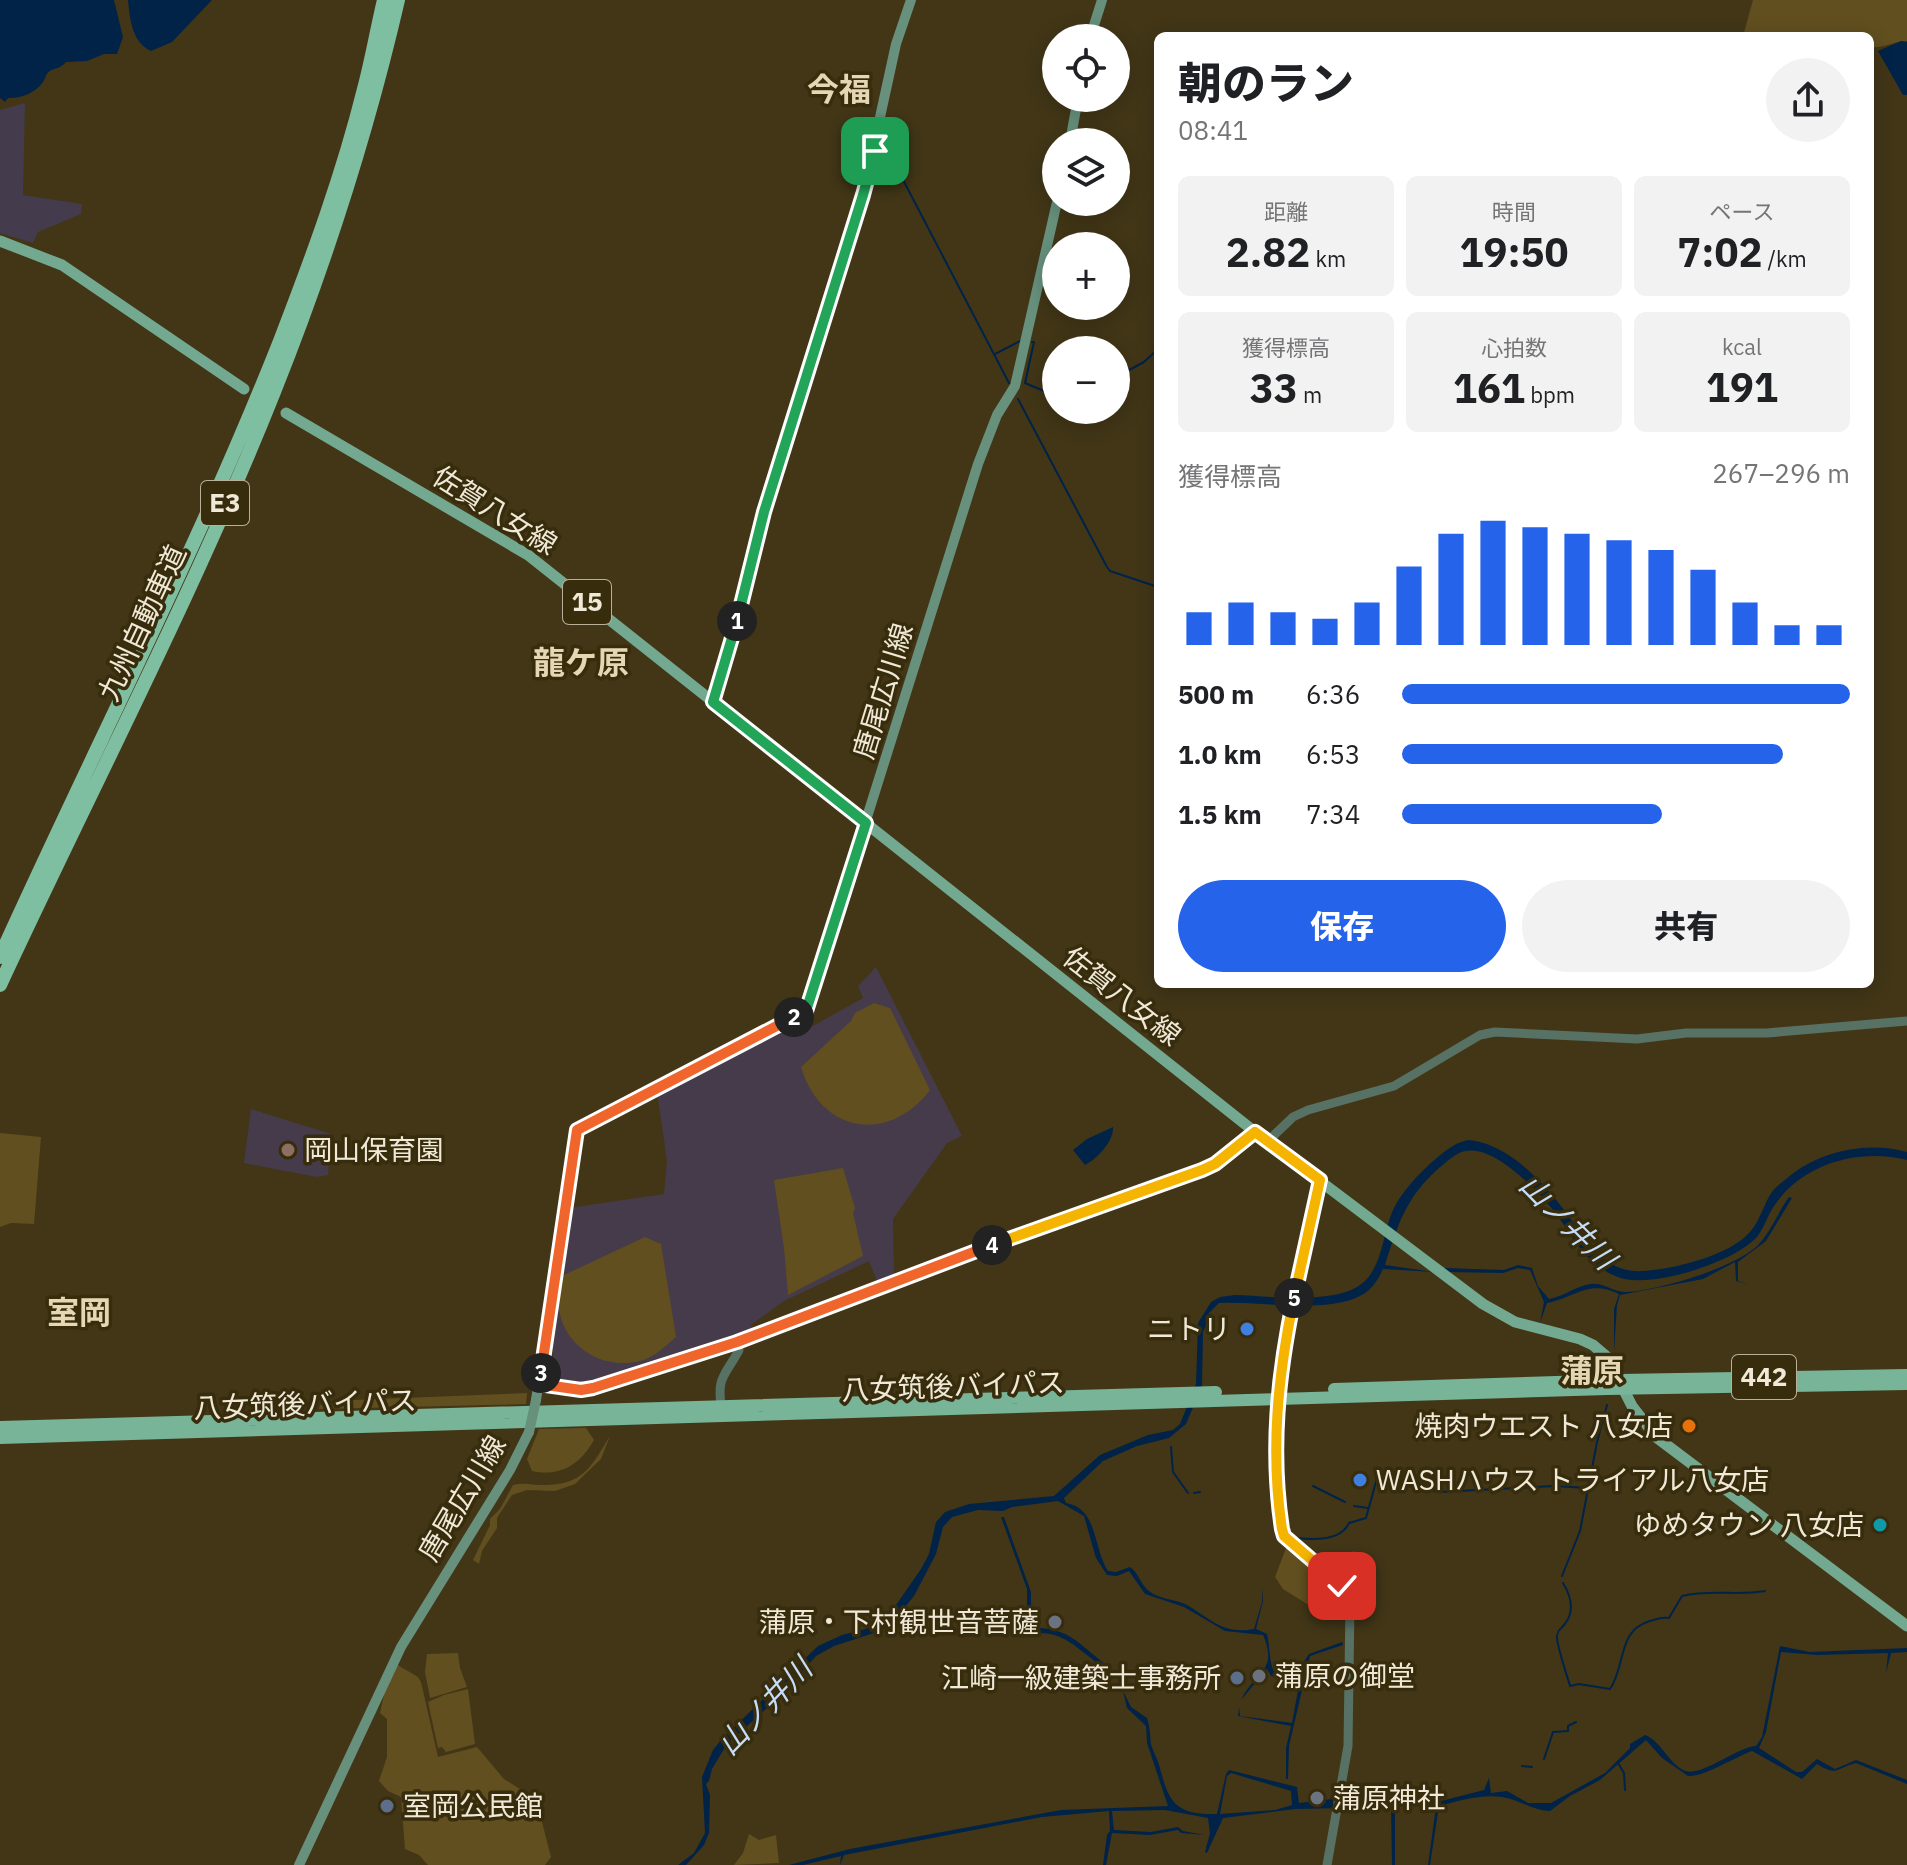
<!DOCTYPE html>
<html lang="ja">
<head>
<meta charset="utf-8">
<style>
	:root { --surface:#fff; --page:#f2f2f2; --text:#202124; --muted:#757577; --accent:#2563eb }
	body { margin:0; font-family:"IBM Plex Sans","Noto Sans JP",sans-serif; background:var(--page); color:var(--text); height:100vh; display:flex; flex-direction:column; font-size:30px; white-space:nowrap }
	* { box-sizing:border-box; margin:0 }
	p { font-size:26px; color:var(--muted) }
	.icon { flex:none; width:44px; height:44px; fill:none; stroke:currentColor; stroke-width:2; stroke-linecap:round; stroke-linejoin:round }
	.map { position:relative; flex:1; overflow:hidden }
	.panel { position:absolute; left:1154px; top:32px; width:720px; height:956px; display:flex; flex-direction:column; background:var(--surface); border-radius:12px; box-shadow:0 4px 20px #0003 }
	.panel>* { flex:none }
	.tools { position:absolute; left:1042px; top:24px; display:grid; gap:16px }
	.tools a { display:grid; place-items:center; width:88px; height:88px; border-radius:50%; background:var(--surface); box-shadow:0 4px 20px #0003; font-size:40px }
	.pin { position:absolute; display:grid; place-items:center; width:68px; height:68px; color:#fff; margin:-34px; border-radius:16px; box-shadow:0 4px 12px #0006 }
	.km { position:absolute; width:40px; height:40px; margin:-20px; border-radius:50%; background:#222; color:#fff; font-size:22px; line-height:40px; text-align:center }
	.round { display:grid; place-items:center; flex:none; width:84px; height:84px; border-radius:42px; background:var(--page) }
	.overview { display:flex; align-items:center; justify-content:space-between; height:136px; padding:0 24px }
	h1 { font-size:44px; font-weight:800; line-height:60px }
	.metrics { display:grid; grid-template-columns:repeat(3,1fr); gap:12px; height:136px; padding:8px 24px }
	.metrics div { display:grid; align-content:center; border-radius:12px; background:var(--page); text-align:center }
	.metrics b { font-size:40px; font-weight:800 }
	.metrics small { font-size:22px; font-weight:400 }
	.metrics p { font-size:22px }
	.chart { height:224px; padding:16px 24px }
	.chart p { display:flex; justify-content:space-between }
	.chart svg { width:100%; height:144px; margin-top:8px; stroke:var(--accent); stroke-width:6 }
	.action { display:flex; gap:16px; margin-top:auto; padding:16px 24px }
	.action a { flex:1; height:92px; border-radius:48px; background:var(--accent); color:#fff; font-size:32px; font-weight:800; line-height:92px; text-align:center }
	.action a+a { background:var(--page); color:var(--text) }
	ul { padding:0 24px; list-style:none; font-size:26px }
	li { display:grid; grid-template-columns:128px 96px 1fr; align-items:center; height:60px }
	li i { height:20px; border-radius:10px; background:var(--accent) }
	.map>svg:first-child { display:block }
	.industrial { fill:#443b4c }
	.education { fill:#463b4a }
	.green { fill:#614f1f }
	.water { fill:#012348; fill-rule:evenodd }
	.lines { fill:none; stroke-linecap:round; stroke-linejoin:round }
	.stream { stroke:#012348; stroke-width:2 }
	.tertiary { stroke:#577165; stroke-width:9 }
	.secondary { stroke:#67917d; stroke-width:10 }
	.primary { stroke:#73a990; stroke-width:11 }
	.trunk { stroke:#78b498; stroke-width:12 }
	.motorway { stroke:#7ebfa1; stroke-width:14 }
	.secondary-bridge { stroke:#67917d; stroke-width:10 }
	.split-1-casing { stroke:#fff; stroke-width:16 }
	.split-2-casing { stroke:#fff; stroke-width:16 }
	.split-3-casing { stroke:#fff; stroke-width:16 }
	.split-4-casing { stroke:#fff; stroke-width:16 }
	.split-5-casing { stroke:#fff; stroke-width:16 }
	.split-6-casing { stroke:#fff; stroke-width:16 }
	.split-1 { stroke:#22a559; stroke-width:10 }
	.split-2 { stroke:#22a559; stroke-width:10 }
	.split-3 { stroke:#f0652b; stroke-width:10 }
	.split-4 { stroke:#f0652b; stroke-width:10 }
	.split-5 { stroke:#f5b400; stroke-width:10 }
	.split-6 { stroke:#f5b400; stroke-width:10 }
	.education-dot { fill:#8d6e63; stroke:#372c0c; stroke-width:3 }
	.shop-dot { fill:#3f7fe0; stroke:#372c0c; stroke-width:3 }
	.food-dot { fill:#e8710a; stroke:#372c0c; stroke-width:3 }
	.culture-dot { fill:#0f9aa8; stroke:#372c0c; stroke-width:3 }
	.worship-dot { fill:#6b7280; stroke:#372c0c; stroke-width:3 }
	.service-dot { fill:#5c6f8a; stroke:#372c0c; stroke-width:3 }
	.labels { text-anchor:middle; stroke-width:7; stroke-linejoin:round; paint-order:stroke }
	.shield { fill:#372c0c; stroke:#b8b09a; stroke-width:2 }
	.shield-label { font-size:26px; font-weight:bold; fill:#f0e9d7 }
	.street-label { font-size:28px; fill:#f0e9d7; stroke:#372c0c }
	.poi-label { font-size:28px; fill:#f0e9d7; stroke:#372c0c; text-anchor:start }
	.water-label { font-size:30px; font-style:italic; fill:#c5dbf6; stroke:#372c0c }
	.quarter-label { font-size:32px; font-weight:bold; fill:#e5d7b4; stroke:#372c0c }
</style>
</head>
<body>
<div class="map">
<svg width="1907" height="1865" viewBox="0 0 1907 1865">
	<rect width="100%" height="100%" fill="#423617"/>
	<path class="industrial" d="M25 103 23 195 82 204 81 214 38 232 33 243 0 233V110Z"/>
	<path class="education" d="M876 967 962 1136 947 1143 893 1219 894 1276 877 1281 869 1261 784 1301 751 1325 752 1329 586 1383H564L554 1378 552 1375 554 1320 569 1208 664 1194 667 1161 657 1092 806 1014 813 1026 863 998 858 986Z
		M251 1109 331 1134 328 1175 317 1177 244 1163Z"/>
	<path class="green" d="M1753 0H1907V41C1894 41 1883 49 1870 47V36H1743Z
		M874 1003 890 1008 930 1090C889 1144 821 1134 801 1067L851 1021 855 1013Z
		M0 1133 41 1137 34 1224 11 1223 0 1227Z
		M843 1168 855 1208 853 1213 863 1256 788 1295 784 1248 774 1180Z
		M645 1237 661 1244 676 1337C665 1346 654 1358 640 1361 599 1371 559 1343 558 1300 558 1292 560 1284 562 1276Z
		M527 1393 526 1404 319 1409 320 1405 354 1400Z
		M586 1428 594 1440C580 1465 560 1477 532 1471L527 1459 539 1429Z
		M610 1436 601 1459 575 1484 555 1491 527 1490 512 1495 497 1518V1528L482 1551 479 1564 473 1560 490 1525V1519L500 1509 513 1485C525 1482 532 1485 544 1485 584 1485 592 1465 610 1436Z
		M1288 1543 1333 1582 1334 1586 1317 1602 1307 1604 1283 1589 1275 1577Z
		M1354 1551 1372 1579 1346 1586 1327 1565Z
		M458 1653 460 1668 467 1687 430 1698 425 1672 427 1654Z
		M396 1664 418 1677 421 1682 438 1757 477 1747 504 1779 536 1799 551 1857 545 1865H428L419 1855 405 1849 401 1797 388 1791 379 1781 387 1757V1719L380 1713 386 1686Z
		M468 1689 475 1744 446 1752 442 1747 438 1748 428 1702 444 1695Z
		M749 1834 759 1840 776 1835 779 1863 734 1865 743 1853Z"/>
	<path class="water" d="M0 0H114L123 37 117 54H104L87 61 66 62C60 69 57 67 50 71 45 74 46 78 43 82 36 93 19 99 8 98L5 102 0 98Z
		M128 0H212L172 42 151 51C132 42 130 20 128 0Z
		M1901 41 1907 42V95H1903L1878 51Z
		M1113 1127C1114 1141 1097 1159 1085 1165L1073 1150 1087 1139Z
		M1468 1140C1506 1143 1539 1178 1561 1206 1583 1234 1601 1274 1643 1271 1674 1269 1729 1256 1750 1232 1759 1222 1764 1205 1770 1195 1773 1189 1780 1184 1786 1179 1819 1151 1866 1141 1907 1152V1160C1858 1148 1802 1164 1774 1206 1767 1216 1764 1229 1756 1238 1732 1262 1666 1283 1632 1280 1618 1279 1605 1272 1594 1263 1577 1249 1567 1227 1553 1210 1537 1190 1494 1145 1466 1151 1458 1152 1451 1158 1445 1163 1408 1193 1399 1220 1385 1265L1434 1272 1383 1269C1380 1276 1375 1284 1369 1290 1337 1317 1259 1300 1219 1303L1208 1314H1211L1203 1332 1202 1386 1186 1424 1169 1438 1137 1446 1103 1461 1064 1498 1066 1503C1098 1508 1093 1548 1108 1571L1116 1572 1130 1567C1139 1573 1140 1584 1149 1591 1159 1599 1173 1599 1185 1604 1211 1618 1221 1635 1254 1629L1262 1602 1263 1587V1601L1256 1629 1267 1634C1270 1645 1269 1665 1275 1673L1299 1669 1309 1654 1342 1642 1343 1645 1310 1656 1289 1746 1288 1779H1286V1748L1291 1726 1238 1716 1239 1707 1240 1716 1292 1723 1301 1674 1275 1677 1271 1676 1267 1669 1241 1700C1254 1672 1279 1672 1263 1635L1225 1631 1184 1607 1145 1594 1129 1571 1117 1576 1107 1575 1096 1558 1084 1516 1058 1501 1012 1507 1003 1511 978 1510 952 1517 943 1527 936 1554 914 1596 894 1620 880 1631 834 1646 816 1656 778 1698 727 1744 712 1769 709 1781 706 1784 710 1795 709 1833 704 1845 686 1865H678L694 1853 705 1833 702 1777 713 1750 721 1740 818 1646 842 1635 869 1628 887 1618 921 1569 929 1554 936 1522 945 1512 969 1504 1054 1496 1100 1455 1148 1435 1173 1430 1180 1424 1196 1384 1198 1323 1211 1302 1220 1297 1235 1295C1268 1296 1328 1304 1357 1287 1383 1272 1382 1234 1393 1210 1402 1191 1417 1176 1432 1162 1444 1152 1453 1143 1468 1140Z
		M1789 1197 1792 1198 1766 1241 1738 1262V1281L1749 1285 1736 1281 1735 1262 1703 1279 1620 1295 1617 1305 1614 1352V1309L1619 1294C1589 1279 1576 1297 1547 1303L1540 1323 1544 1302 1530 1270 1518 1268 1503 1273 1447 1272 1444 1268 1504 1270 1518 1265 1532 1268 1538 1286 1549 1299C1563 1297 1576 1286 1590 1284 1603 1282 1613 1292 1626 1292 1657 1291 1738 1267 1759 1244 1772 1230 1778 1212 1789 1197Z
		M1001 1517H1004L1031 1592V1623L1038 1628C1070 1629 1080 1645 1105 1664L1106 1686 1101 1676 1102 1666C1079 1651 1066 1632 1037 1633L1027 1624V1589Z
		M1780 1646 1810 1652 1907 1648V1652L1891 1653 1886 1673 1888 1653 1817 1655 1781 1652 1766 1732 1759 1748 1796 1772H1802L1817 1759 1835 1769 1856 1760 1907 1780V1784L1856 1763C1836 1768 1838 1777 1817 1764L1802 1779 1752 1751C1735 1757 1704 1777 1688 1776L1662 1758 1646 1740 1600 1780 1570 1796 1550 1811C1531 1810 1518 1799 1502 1797 1480 1794 1459 1801 1439 1806L1430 1865H1428L1436 1807 1420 1804H1395V1865H1392L1391 1807 1295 1809 1223 1818 1207 1853 1205 1852 1210 1833 1208 1818 1165 1810 1112 1811 1114 1830 1151 1832 1178 1827 1183 1831 1205 1835 1181 1833 1178 1830 1150 1835 1112 1833 1106 1865H1103L1107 1835 1110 1831 1109 1811 1042 1817 865 1851 844 1855 840 1865 841 1856 803 1865H789L850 1849 1061 1810 1168 1806 1147 1743 1146 1726 1127 1708 1123 1691 1131 1707 1147 1718C1150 1727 1150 1735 1151 1744 1153 1752 1158 1759 1160 1768 1169 1804 1177 1815 1217 1814L1226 1774 1229 1770 1297 1787 1299 1803 1348 1797 1437 1802 1484 1790 1489 1778 1491 1793 1507 1791 1528 1803H1551L1605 1773 1630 1748V1744L1645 1735C1661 1741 1668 1762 1683 1770 1700 1779 1734 1748 1756 1746L1762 1737ZM1231 1773 1291 1791 1292 1805 1275 1810 1220 1814 1227 1776Z"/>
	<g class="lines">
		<path class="stream" d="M888 151 1009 383
			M1032 342H1034L1025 383 1056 396
			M995 354 1020 341
			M1116 377 1144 362 1158 349
			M1018 399 1107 567 1110 571 1158 587
			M1171 1447 1173 1472 1188 1493
			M1313 1486 1345 1502
			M1194 1493 1200 1492
			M1354 1506 1368 1508
			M1297 1538C1314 1540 1341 1541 1349 1523L1366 1518 1377 1478 1439 1492 1554 1486 1588 1488
			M1562 1576 1580 1531 1597 1442 1607 1405
			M1563 1583C1571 1596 1575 1612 1564 1625 1559 1631 1558 1629 1557 1636 1556 1644 1567 1675 1570 1686L1579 1684 1610 1689C1626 1666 1617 1630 1650 1621 1657 1619 1661 1617 1669 1618L1682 1596C1710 1589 1737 1596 1765 1591
			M1111 1690H1118
			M1544 1759 1553 1732 1568 1731V1726L1576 1722
			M1618 1763 1624 1773 1625 1790
			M1522 1766 1532 1767"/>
		<path class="tertiary" d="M1268 1141 1293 1117 1308 1110 1394 1086 1480 1035 1495 1032 1637 1039 1686 1033H1767L1907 1021
			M1320 1180C1299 1277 1271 1375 1277 1476 1278 1496 1278 1517 1284 1536L1337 1580 1350 1603 1348 1746 1327 1865
			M539 1384 581 1390 631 1376 737 1342 1015 1236 1202 1170 1215 1164 1255 1132
			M722 1412C716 1376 724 1378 739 1350L737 1342"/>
		<path class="secondary" d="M1090 38 1102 0
			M1070 142 1078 98
			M713 702 737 621 764 512 863 195 896 44 911 0
			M536 1400 577 1130 806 1011 978 464 997 415 1015 386 1057 202
			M299 1865 401 1647 510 1470 529 1432"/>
		<path class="primary" d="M0 241 62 265 244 389
			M286 413 528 555 1255 1132 1483 1304 1515 1322 1580 1339 1593 1345 1607 1357 1632 1406 1656 1437 1907 1626"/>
		<path class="trunk" d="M1334 1389 1621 1380 1907 1375
			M0 1427 1216 1392
			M0 1438 1607 1389 1907 1384"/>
		<path class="motorway" d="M0 957C93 751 197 551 280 341 312 258 343 174 364 89 372 59 377 29 384 0
			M0 985C91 789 194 593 274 392 325 264 367 134 398 0"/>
		<path class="secondary-bridge" d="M529 1432 536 1400"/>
	</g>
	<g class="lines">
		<g class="split-1-casing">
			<path id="split-1" d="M737 621 764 512 863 195 875 151"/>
		</g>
		<g class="split-2-casing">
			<path id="split-2" d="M737 621 713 702 866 823 806 1011 794 1017"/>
		</g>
		<g class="split-3-casing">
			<path id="split-3" d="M541 1373 577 1130 794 1017"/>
		</g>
		<g class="split-4-casing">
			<path id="split-4" d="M541 1373 539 1384 581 1390 593 1388 737 1342 992 1245"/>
		</g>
		<g class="split-5-casing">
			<path id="split-5" d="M992 1245 1202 1170 1215 1164 1255 1132 1320 1180 1294 1298"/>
		</g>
		<g class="split-6-casing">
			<path id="split-6" d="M1294 1298C1278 1375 1270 1450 1282 1529L1284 1536 1342 1586"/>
		</g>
		<use href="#split-1" class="split-1"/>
		<use href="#split-2" class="split-2"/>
		<use href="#split-3" class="split-3"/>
		<use href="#split-4" class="split-4"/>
		<use href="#split-5" class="split-5"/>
		<use href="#split-6" class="split-6"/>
	</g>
	<circle class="education-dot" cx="288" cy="1150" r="8"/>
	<g class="shop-dot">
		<circle cx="1247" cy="1329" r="8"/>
		<circle cx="1360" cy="1480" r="8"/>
	</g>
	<circle class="food-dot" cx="1689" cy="1426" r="8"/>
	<circle class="culture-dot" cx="1880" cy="1525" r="8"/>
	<g class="worship-dot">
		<circle cx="1055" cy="1622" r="8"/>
		<circle cx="1259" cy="1676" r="8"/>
		<circle cx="1317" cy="1798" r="8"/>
	</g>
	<g class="service-dot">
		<circle cx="1237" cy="1678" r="8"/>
		<circle cx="387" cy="1806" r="8"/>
	</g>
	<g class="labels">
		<g class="shield">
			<rect x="201" y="481" width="48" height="44" rx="6"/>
			<rect x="563" y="580" width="48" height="44" rx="6"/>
			<rect x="1732" y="1355" width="64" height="44" rx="6"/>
		</g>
		<g class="shield-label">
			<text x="225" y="512">E3</text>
			<text x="587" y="611">15</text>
			<text x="1764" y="1386">442</text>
		</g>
		<g class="street-label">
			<text transform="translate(495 510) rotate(32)" y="10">佐賀八女線</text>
			<text transform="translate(142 623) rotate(-65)" y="10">九州自動車道</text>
			<text transform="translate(883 691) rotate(-73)" y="10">唐尾広川線</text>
			<text transform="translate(1122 996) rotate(38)" y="10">佐賀八女線</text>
			<text transform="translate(953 1386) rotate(-2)" y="10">八女筑後バイパス</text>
			<text transform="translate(305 1404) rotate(-2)" y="10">八女筑後バイパス</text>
			<text transform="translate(462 1498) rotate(-59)" y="10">唐尾広川線</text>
		</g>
		<g class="poi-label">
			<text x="304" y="1160">岡山保育園</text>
			<text x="1231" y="1339" text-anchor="end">ニトリ</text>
			<text x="1673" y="1436" text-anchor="end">焼肉ウエスト 八女店</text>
			<text x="1376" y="1490">WASHハウス トライアル八女店</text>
			<text x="1864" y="1535" text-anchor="end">ゆめタウン 八女店</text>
			<text x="1039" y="1632" text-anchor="end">蒲原・下村観世音菩薩</text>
			<text x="1275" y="1686">蒲原の御堂</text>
			<text x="1221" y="1688" text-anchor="end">江崎一級建築士事務所</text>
			<text x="1333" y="1808">蒲原神社</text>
			<text x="403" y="1816">室岡公民館</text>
		</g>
		<g class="water-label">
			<text transform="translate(1567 1222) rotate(45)" y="10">山ノ井川</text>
			<text transform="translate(765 1707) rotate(-46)" y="10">山ノ井川</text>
		</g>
		<g class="quarter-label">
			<text x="839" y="101">今福</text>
			<text x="581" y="674">龍ケ原</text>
			<text x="79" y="1324">室岡</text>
			<text x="1592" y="1382">蒲原</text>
		</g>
	</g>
</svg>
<div class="tools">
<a><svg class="icon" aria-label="locate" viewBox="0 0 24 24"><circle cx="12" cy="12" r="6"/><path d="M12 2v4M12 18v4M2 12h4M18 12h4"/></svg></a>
<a><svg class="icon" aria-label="layers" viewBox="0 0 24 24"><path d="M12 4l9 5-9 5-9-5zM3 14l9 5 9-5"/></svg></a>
<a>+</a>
<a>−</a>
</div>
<div class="pin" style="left:875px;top:151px;background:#1e9e55"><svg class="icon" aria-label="arrive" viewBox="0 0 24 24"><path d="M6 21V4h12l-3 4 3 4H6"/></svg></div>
<div class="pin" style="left:1342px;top:1586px;background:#d93025"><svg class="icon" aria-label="check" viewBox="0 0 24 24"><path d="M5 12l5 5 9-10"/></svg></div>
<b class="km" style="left:737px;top:621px">1</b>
<b class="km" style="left:794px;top:1017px">2</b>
<b class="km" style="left:541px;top:1373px">3</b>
<b class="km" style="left:992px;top:1245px">4</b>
<b class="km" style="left:1294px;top:1298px">5</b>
<section class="panel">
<div class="overview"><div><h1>朝のラン</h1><p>08:41</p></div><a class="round"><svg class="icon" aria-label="share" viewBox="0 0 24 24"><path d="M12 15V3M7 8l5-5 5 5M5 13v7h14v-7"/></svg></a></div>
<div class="metrics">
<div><p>距離</p><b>2.82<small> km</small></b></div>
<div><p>時間</p><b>19:50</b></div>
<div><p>ペース</p><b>7:02<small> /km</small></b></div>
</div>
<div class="metrics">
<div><p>獲得標高</p><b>33<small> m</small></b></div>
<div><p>心拍数</p><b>161<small> bpm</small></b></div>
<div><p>kcal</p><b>191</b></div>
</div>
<div class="chart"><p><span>獲得標高</span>267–296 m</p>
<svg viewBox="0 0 160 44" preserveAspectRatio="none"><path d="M5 44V34M15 44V31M25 44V34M35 44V36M45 44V31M55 44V20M65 44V10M75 44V6M85 44V8M95 44V10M105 44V12M115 44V15M125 44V21M135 44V31M145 44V38M155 44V38"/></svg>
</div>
<ul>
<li><b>500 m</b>6:36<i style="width:100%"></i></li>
<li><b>1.0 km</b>6:53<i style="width:85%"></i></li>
<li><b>1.5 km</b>7:34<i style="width:58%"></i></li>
</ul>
<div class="action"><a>保存</a><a>共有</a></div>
</section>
</div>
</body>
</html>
